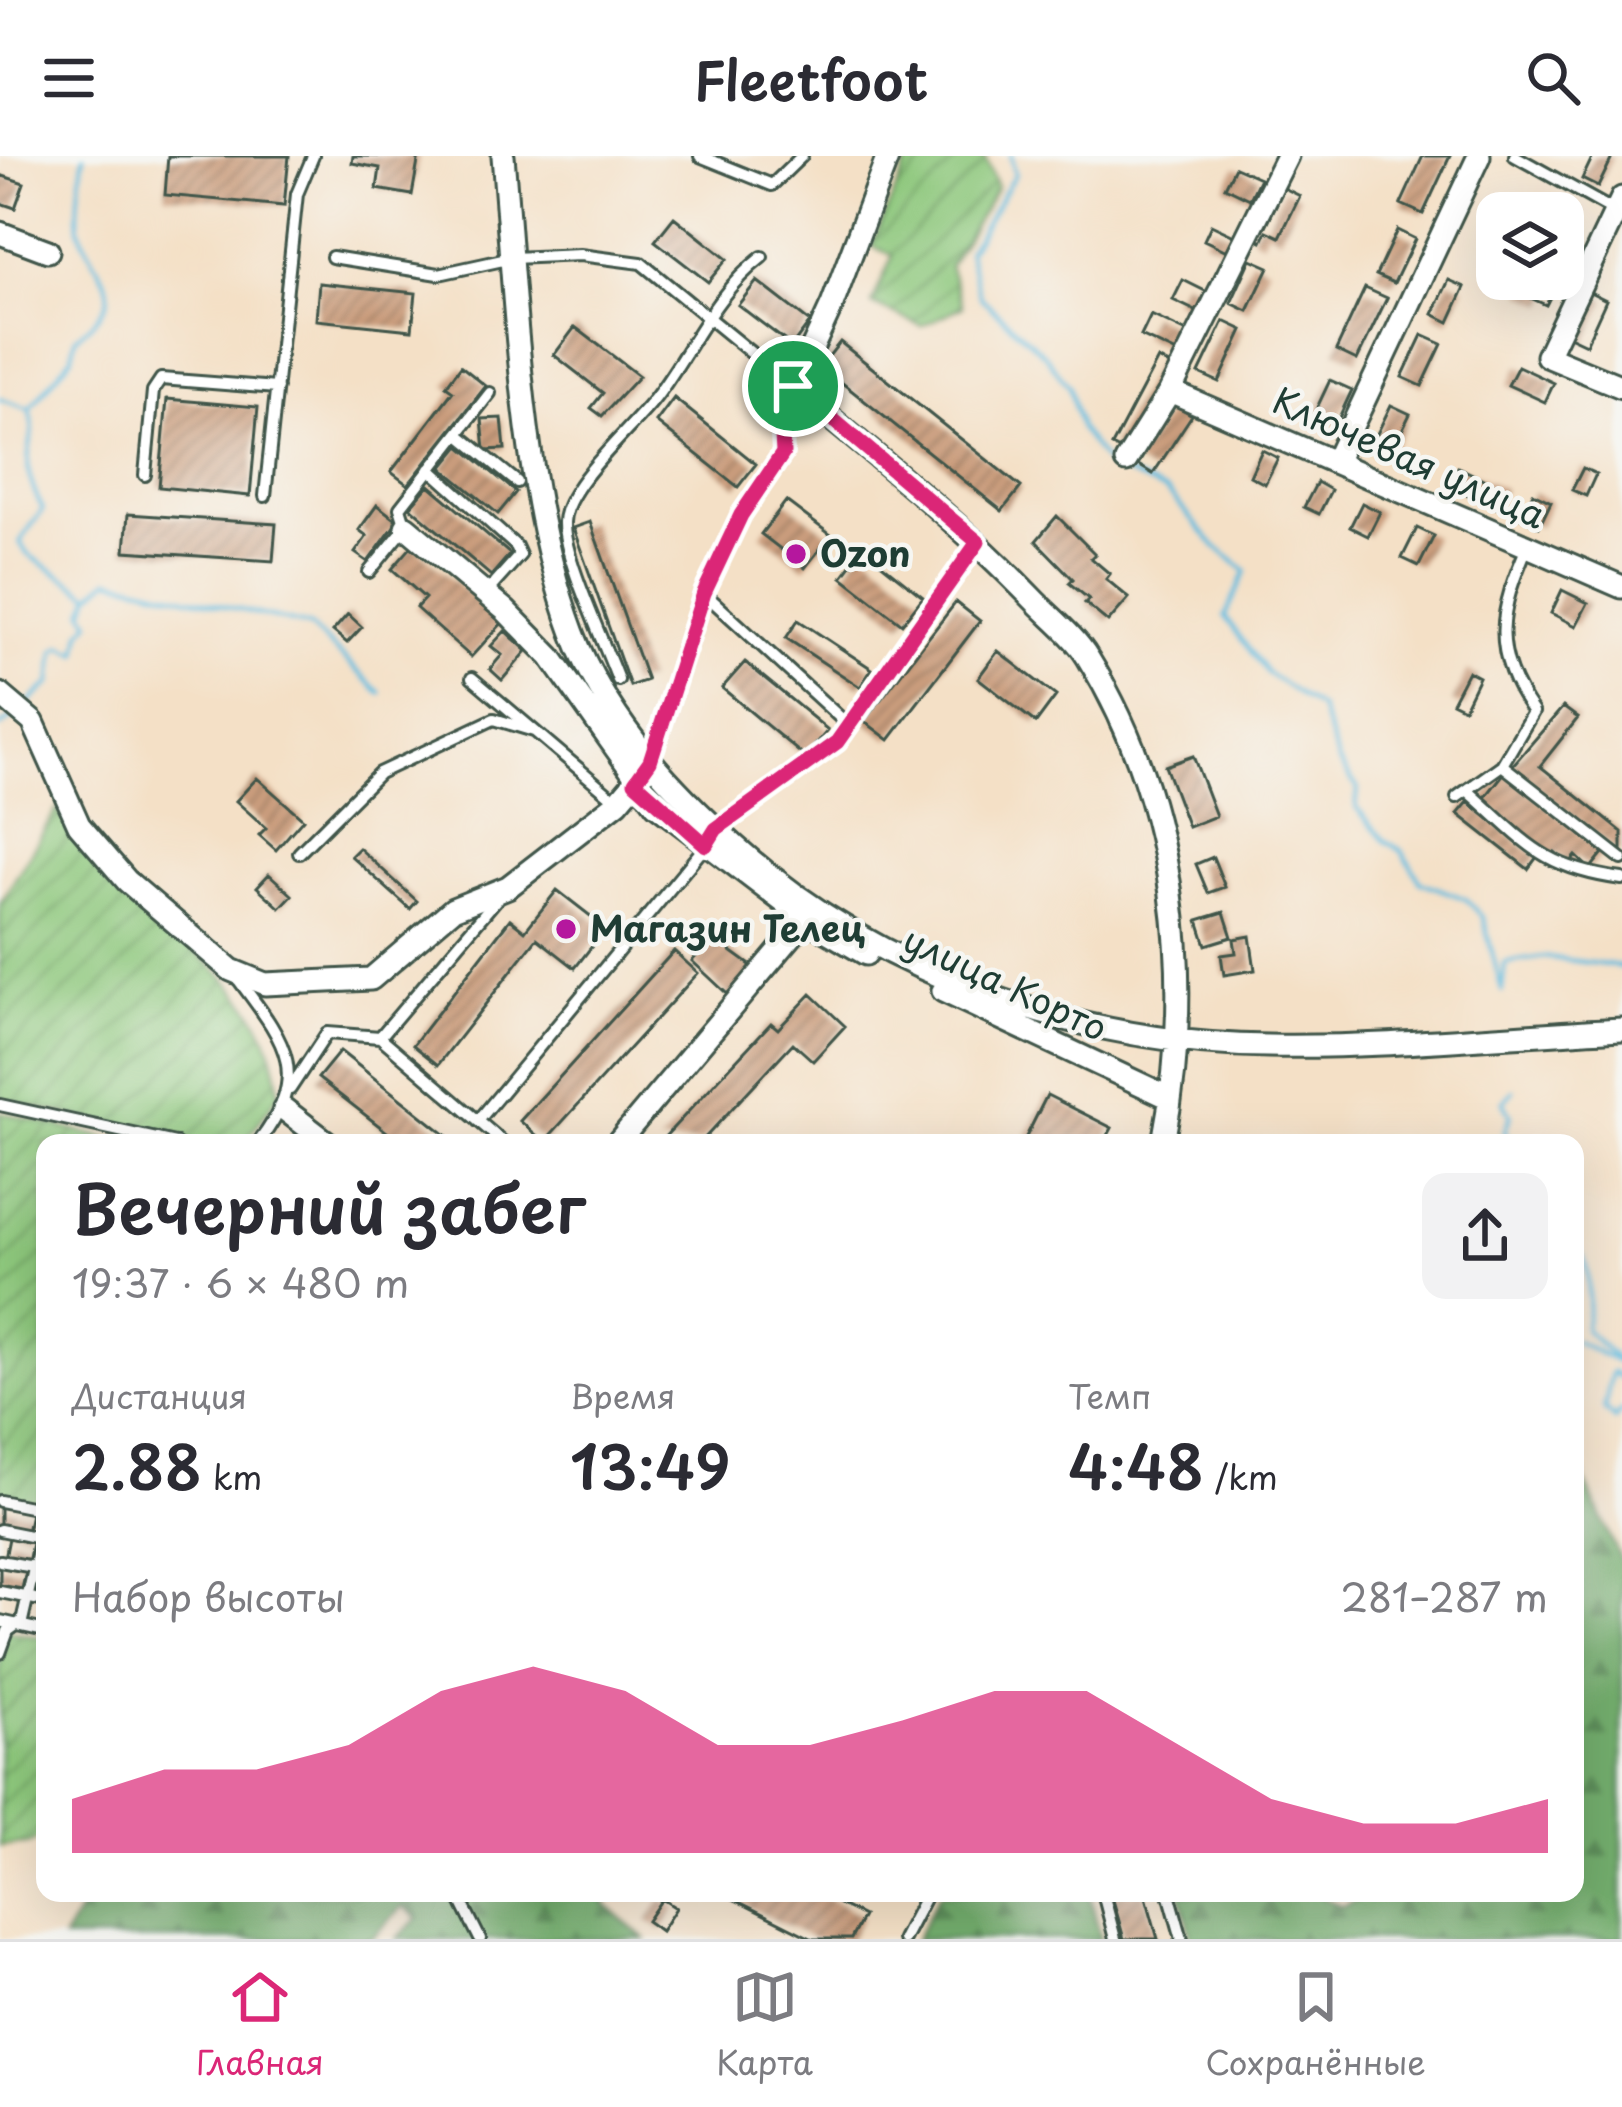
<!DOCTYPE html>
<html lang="ru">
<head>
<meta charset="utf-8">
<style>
	:root { --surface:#fff; --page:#f2f2f3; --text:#2b2b33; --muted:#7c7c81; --line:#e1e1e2; --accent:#db2777 }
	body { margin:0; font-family:"Playpen Sans",sans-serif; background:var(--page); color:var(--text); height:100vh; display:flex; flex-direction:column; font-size:45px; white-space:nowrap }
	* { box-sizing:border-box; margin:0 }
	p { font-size:39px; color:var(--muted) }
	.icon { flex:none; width:66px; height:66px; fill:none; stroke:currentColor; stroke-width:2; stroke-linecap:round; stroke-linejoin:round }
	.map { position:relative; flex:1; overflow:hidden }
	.details { position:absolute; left:36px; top:978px; width:1548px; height:768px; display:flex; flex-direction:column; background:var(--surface); border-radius:24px; box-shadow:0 12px 48px #0002 }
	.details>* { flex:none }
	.tools { position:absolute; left:1476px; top:36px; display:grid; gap:24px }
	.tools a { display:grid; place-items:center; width:108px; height:108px; border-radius:24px; background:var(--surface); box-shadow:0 12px 48px #0002; font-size:60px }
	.pin { position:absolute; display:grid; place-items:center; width:102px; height:102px; color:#fff; margin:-51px; border:6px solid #fff; border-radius:50%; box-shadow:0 3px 12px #0007 }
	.round { display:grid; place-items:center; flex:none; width:126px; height:126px; border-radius:24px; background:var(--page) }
	.head { display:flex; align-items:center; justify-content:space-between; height:204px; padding:0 36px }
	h1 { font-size:66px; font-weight:600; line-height:90px }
	.metrics { display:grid; grid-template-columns:repeat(3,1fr); gap:18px; height:204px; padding:12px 36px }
	.metrics div { display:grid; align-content:center }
	.metrics b { font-size:60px; font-weight:600 }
	.metrics small { font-size:33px; font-weight:400 }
	.metrics p { font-size:33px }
	.chart { height:336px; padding:24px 36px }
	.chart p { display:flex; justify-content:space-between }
	.chart svg { width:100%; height:216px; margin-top:12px; fill:var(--accent); opacity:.7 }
	header { display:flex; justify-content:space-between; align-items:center; height:156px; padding:0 36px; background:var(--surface); font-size:54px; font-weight:600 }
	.tab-bar { display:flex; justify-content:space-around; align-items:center; height:168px; border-top:3px solid var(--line); background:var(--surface); font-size:33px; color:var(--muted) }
	.tab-bar a { display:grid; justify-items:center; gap:6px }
	.tab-bar .active { color:var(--accent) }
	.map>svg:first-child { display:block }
	.forest { fill:url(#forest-firs); stroke:#487450; stroke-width:3 }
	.garden { fill:url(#garden-furrows); stroke:#568258; stroke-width:3 }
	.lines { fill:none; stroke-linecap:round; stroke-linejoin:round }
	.stream { stroke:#61bcde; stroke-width:4.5 }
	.building { fill:url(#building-hatch) }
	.lane-casing { stroke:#3f554a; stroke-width:16 }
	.street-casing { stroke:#3f554a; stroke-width:27 }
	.path { stroke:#3f554a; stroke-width:3; stroke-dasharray:9 9; stroke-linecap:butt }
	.lane { stroke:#fff; stroke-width:10 }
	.street { stroke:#fff; stroke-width:21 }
	.route-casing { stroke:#fff; stroke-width:24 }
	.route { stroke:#db2777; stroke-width:15 }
	.poi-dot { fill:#b5179e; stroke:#f6f6f2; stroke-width:4.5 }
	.labels { text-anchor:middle; stroke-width:9; stroke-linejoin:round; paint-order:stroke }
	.street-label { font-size:36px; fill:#1f3d34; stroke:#f6f6f2 }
	.poi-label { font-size:36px; font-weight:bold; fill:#1f3d34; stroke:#f6f6f2; text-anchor:start }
</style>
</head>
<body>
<header><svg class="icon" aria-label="menu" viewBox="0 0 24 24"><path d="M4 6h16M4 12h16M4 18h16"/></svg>Fleetfoot<svg class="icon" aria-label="search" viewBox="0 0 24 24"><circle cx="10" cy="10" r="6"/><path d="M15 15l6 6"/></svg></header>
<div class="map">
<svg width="1622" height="1783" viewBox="0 0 1622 1783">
	<defs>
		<pattern id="forest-firs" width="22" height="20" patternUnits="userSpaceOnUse" patternTransform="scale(3)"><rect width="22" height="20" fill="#72ac6c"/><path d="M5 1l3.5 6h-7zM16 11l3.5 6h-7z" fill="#5d8d5a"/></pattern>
		<pattern id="garden-furrows" width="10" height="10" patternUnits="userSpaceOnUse" patternTransform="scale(3)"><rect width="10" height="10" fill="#8dc77c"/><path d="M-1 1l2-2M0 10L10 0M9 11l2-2" fill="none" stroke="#73a366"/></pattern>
		<pattern id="building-hatch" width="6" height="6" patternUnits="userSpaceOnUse" patternTransform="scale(3)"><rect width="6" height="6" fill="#ca9d7d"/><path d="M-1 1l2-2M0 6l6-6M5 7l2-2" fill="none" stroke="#a38167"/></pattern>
	</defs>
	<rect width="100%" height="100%" fill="#f6f6f2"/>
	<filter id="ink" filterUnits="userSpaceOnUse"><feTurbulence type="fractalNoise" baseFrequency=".00833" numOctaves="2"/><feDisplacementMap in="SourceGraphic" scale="24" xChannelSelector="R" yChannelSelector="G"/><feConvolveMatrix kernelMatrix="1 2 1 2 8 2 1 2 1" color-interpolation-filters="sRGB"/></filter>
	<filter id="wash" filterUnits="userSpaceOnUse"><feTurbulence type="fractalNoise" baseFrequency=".004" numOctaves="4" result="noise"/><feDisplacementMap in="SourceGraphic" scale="48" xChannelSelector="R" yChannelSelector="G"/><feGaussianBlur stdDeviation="2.7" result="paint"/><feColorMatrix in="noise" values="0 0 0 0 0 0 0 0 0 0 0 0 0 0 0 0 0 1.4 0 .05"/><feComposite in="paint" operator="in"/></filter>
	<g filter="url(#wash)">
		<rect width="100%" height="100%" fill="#f4e0c6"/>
		<path class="forest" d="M1575 1300 1581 1304 1585 1326 1622 1406V1783H1192L1180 1737H1324L1323 1742 1343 1750 1371 1737H1575Z
			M115 1737H611L604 1747 645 1783H397L418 1762 403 1750 371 1783H63L80 1755Z
			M940 1737H1089L1101 1783H916Z"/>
		<path class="garden" d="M911 0H984L997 31 949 110 963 150 922 170 872 148 893 99 871 90Z
			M57 653C78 679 97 710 121 733 189 798 273 833 279 938L244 987H195L169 976H138L0 942V748Z
			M0 956 127 987H45V1321L35 1346 0 1339Z
			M0 1473 45 1482V1679L28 1688 0 1690Z"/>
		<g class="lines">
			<path class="stream" d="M1011 0 1015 18 968 96 980 141 1045 199 1069 231 1080 273 1107 309 1168 336 1216 391 1246 415 1225 461 1267 517 1320 553 1339 606 1358 633 1356 651 1384 684 1402 695 1421 726 1466 743 1483 761 1502 835 1505 807 1544 801 1622 811
				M0 243 28 253
				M91 439 110 423 309 470 381 537
				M26 549 51 527 55 495 62 490 78 498 82 476 91 466 84 455 91 439 27 398 20 386 43 353C12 298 41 289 30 253L72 200 76 181C134 135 100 127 80 76 75 65 81 14 84 0
				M0 571 14 561
				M1513 934 1503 945 1511 959 1504 976 1516 987
				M1575 1088C1593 1107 1589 1149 1585 1174L1622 1208
				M1575 1185 1617 1206
				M1622 1222 1612 1216 1604 1253 1615 1263 1622 1255"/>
		</g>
		<g id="blocks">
			<path class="building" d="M168 0H289L284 50 165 39Z
				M353 0H419L412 39 377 33 380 12 352 7Z
				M1423 0H1450L1423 58 1401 48Z
				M1593 0H1613L1598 31 1582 23Z
				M1235 11 1260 22 1250 43 1225 31Z
				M0 19 24 27 15 52 0 47Z
				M1284 32 1300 40 1280 81 1267 75 1262 86 1252 81 1259 67 1266 70Z
				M674 61 727 103 708 126 655 85Z
				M1211 69 1234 80 1227 95 1204 84Z
				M1397 74 1415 83 1394 127 1376 119Z
				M1251 103 1269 111 1248 155 1231 147Z
				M1529 123H1559L1546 149 1522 138Z
				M1183 124 1209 137 1200 157 1173 144Z
				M1449 124 1465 131 1449 166 1433 158Z
				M757 125 810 166 792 190 738 149Z
				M319 127 416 137 412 174 316 164Z
				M1365 132 1387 142 1357 204 1336 194Z
				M1590 136 1606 144 1586 188 1569 180Z
				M1151 159 1189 177 1179 198 1141 180Z
				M1224 165 1243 174 1219 226 1199 217Z
				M575 171 639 220 602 260 591 252 603 237 554 199Z
				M1422 179 1442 188 1422 230 1402 221Z
				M840 186 1021 331 1002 355 821 210Z
				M1158 203 1171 210 1125 297 1112 290Z
				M461 210 486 230 408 329 391 316 453 235 446 230Z
				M1518 210 1554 227 1545 246 1508 229Z
				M1330 224 1352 234 1336 268 1314 258Z
				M674 242 756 308 738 331 656 266Z
				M167 243 258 251 250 340 159 331Z
				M1174 248 1192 259 1153 318 1135 307Z
				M1391 249 1410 258 1392 295 1373 286Z
				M502 262 505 293 485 294 482 263Z
				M460 290 516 336 498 358 442 312Z
				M1262 294 1278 302 1265 328 1250 320Z
				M1458 311 1504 333 1496 352 1449 330Z
				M1583 312 1596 318 1586 340 1572 334Z
				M1317 326 1331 334 1319 358 1304 351Z
				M429 329 510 398 491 420 410 351Z
				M1533 337 1551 346 1539 371 1521 362Z
				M786 345 831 379 805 412 761 378Z
				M1362 347 1380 356 1368 380 1350 371Z
				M377 349 398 365 368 406 355 397 367 380 359 374Z
				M128 358 276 368 273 405 125 395Z
				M1057 360 1095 398 1091 402 1110 418 1106 423 1129 442 1108 466 1085 447 1089 443 1069 427 1073 423 1036 385Z
				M590 366 647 524 630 530 573 372Z
				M1417 372 1434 380 1419 410 1402 402Z
				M413 389 502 467 471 501 416 452 425 442 392 413Z
				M863 393 923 441 902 468 842 421Z
				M1562 434 1588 447 1576 470 1551 457Z
				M956 446 980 465 889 584 864 565Z
				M348 458 362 471 347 487 333 475Z
				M798 464 872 513 860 531 786 482Z
				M505 475 527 495 502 524 490 513 502 499 491 490Z
				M998 495 1056 540 1036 567 978 522Z
				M745 506 828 574 805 601 722 532Z
				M1468 515 1479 521 1464 552 1452 546Z
				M1563 551 1578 562 1540 610 1622 676V699L1512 610Z
				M1193 600 1216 660 1188 671 1165 610Z
				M1505 616 1603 697 1590 713 1576 700 1569 708 1555 696 1552 701 1483 644Z
				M257 622 303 663 276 694 259 679 266 672 236 645Z
				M1468 646 1537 701 1528 713 1458 658Z
				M359 692 417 745 410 753 351 700Z
				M1213 701 1225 731 1208 737 1196 708Z
				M269 718 292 739 280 752 257 731Z
				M557 734 606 772 575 812 537 782 438 909 413 889 510 763 525 775Z
				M1224 756 1232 781 1206 789 1198 764Z
				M1250 780 1255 814 1224 819 1221 799 1236 797 1234 783Z
				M713 782 764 819 738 848 692 805Z
				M674 795 698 817 544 986 520 965Z
				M811 838 845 870 813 905 793 887 700 987H659L771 867 778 873Z
				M340 895 456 987H401L318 922Z
				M1047 939 1112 972 1104 987H1037L1026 981Z
				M0 1351 31 1357 27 1376 0 1370Z
				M9 1382 32 1387 28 1407 5 1402Z
				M0 1410 26 1415 22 1433 0 1429Z
				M721 1737H817L863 1760 851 1783H813Z
				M1111 1737H1145L1158 1783H1124Z
				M662 1743 676 1752 661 1775 647 1765Z"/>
		</g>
	</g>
	<g filter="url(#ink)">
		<use href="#blocks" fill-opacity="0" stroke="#3f554a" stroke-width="3"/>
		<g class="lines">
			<g class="lane-casing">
				<path id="lane" d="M700 0 772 29 802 0
					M1515 0 1616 56
					M332 101 439 118 512 102 580 99 641 107 793 231
					M781 260 783 297 741 359 704 437 846 567
					M458 278 517 326
					M430 313 516 390 520 399 486 437
					M145 319 153 235 161 223 277 232
					M265 340 297 38 313 0
					M369 416 406 371 400 352 490 237
					M472 522 618 646
					M618 524C605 488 563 401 564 366 565 329 635 270 656 241 693 192 712 140 762 101
					M1502 609 1622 703
					M1467 634C1526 686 1541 712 1622 723
					M1457 641 1502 609 1533 556C1490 495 1499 455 1528 389
					M717 672 837 586 976 388
					M299 697 379 617 494 563 534 575
					M501 738 380 881 504 987
					M238 823C285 886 312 917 258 987
					M290 933 327 877 380 881
					M0 949 175 987
					M478 965 707 688
					M0 1345 45 1354
					M0 1374 45 1383
					M0 1405 45 1413
					M0 1436 45 1445
					M0 1465 45 1475
					M0 1497 8 1475 22 1465 45 1365
					M457 1737 480 1783
					M1103 1737 1115 1783
					M1169 1737 1182 1783
					M903 1783 927 1737"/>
			</g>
			<g class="street-casing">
				<path id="street" d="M503 0C516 148 522 357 579 492 614 571 671 633 735 690 877 818 1077 888 1268 890 1386 892 1505 879 1622 873
					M1622 42 1547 200 1622 231
					M0 77 48 95
					M793 231C875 299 958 365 1032 442 1050 461 1075 480 1088 502 1177 646 1195 824 1163 987
					M1170 235 1622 431
					M781 260 832 149 888 0
					M1336 304 1479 0
					M1126 305 1170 235 1287 0
					M406 371 505 454 551 501 656 649 806 763 866 798
					M0 538 33 566 79 669 127 725 231 814 265 828 371 823 453 753 508 731 618 646 635 626
					M943 835 1170 942
					M284 953 328 987
					M617 987 806 763"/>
			</g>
			<path class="path" d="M657 582 698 454"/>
			<use href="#lane" class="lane"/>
			<use href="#street" class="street"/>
		</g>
	</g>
	<g class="lines" filter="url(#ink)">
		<g class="route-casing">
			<path id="route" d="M793 230 978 386 837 586 716 673 706 689 635 626 650 605 704 437 741 359 783 297 781 260Z"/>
		</g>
		<use href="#route" class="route"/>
	</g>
	<g class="poi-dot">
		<circle cx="796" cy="398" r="12"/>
		<circle cx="566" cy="773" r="12"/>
	</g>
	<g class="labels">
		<g class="street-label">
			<text transform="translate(1409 302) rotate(24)" y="13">Ключевая улица</text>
			<text transform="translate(1005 828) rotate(25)" y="13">улица Корто</text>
		</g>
		<g class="poi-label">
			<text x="820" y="411">Ozon</text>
			<text x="590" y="786">Магазин Телец</text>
		</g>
	</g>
</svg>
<div class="tools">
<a><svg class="icon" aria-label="layers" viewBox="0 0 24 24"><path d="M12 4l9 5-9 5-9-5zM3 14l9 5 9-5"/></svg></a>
</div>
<div class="pin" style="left:793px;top:230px;background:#1e9e55"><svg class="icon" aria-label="arrive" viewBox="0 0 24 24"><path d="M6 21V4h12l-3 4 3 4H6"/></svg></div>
<section class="details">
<div class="head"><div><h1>Вечерний забег</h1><p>19:37 · 6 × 480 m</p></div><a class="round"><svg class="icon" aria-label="share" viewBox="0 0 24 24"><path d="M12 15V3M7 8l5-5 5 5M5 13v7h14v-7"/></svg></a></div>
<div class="metrics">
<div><p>Дистанция</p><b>2.88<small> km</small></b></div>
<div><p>Время</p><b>13:49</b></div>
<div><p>Темп</p><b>4:48<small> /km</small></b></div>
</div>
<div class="chart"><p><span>Набор высоты</span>281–287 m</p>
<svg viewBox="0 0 160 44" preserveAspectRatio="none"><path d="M0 44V33L10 27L20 27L30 22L40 11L50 6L60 11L70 22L80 22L90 17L100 11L110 11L120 22L130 33L140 38L150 38L160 33V44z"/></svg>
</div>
</section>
</div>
<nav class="tab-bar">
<a class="active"><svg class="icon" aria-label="home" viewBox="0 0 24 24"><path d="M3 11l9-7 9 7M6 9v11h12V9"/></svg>Главная</a>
<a><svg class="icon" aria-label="map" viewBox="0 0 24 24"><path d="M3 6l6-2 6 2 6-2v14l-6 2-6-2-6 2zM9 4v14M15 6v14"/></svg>Карта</a>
<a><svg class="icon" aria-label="saved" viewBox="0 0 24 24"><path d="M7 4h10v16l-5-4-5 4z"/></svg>Сохранённые</a>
</nav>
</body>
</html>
